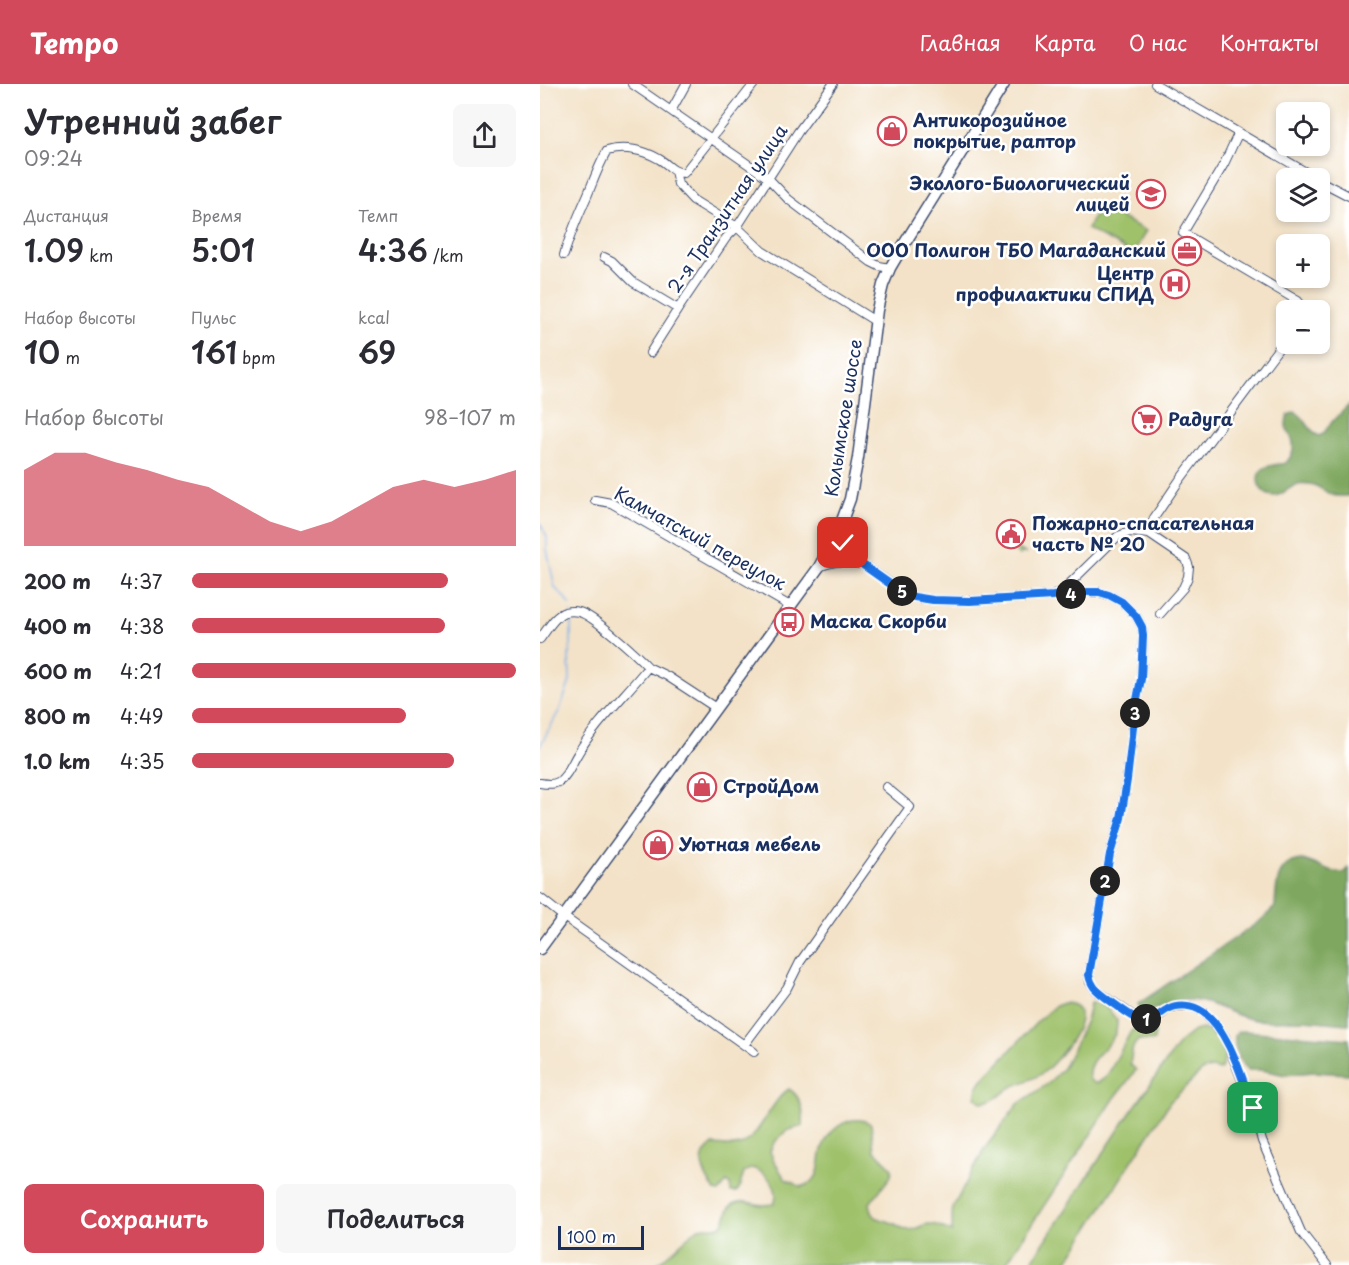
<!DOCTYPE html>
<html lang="ru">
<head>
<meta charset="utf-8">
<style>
	:root { --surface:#fff; --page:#f7f7f7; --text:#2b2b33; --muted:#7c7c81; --accent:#d1495b }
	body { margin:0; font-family:"Playpen Sans",sans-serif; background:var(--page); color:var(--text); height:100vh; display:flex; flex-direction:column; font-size:22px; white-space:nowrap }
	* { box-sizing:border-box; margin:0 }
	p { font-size:20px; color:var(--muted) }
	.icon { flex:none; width:33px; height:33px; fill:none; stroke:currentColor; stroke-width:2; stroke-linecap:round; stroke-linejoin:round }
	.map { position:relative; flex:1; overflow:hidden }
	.drawer { display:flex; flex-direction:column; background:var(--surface); width:540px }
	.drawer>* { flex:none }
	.controls { position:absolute; left:736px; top:18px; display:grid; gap:12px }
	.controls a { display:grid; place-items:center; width:54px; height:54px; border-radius:9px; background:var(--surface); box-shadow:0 3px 9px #0003; font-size:30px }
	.scale { position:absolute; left:18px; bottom:15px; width:86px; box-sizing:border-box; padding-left:6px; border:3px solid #1b2f5e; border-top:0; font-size:16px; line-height:21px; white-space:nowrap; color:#1b2f5e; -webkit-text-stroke:4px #fff; paint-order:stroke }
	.pin { position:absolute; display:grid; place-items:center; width:51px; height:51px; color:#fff; margin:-26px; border-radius:12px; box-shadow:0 3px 9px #0006 }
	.km { position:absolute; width:30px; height:30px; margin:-15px; border-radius:50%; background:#222; color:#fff; font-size:16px; line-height:30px; text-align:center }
	.round { display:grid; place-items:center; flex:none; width:63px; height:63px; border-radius:9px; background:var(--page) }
	.head { display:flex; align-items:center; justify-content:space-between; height:102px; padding:0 24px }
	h1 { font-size:33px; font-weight:600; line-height:45px }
	.figures { display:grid; grid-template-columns:repeat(3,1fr); gap:9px; height:102px; padding:6px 24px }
	.figures div { display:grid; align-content:center }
	.figures b { font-size:30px; font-weight:600 }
	.figures small { font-size:16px; font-weight:400 }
	.figures p { font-size:16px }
	.chart { height:168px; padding:12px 24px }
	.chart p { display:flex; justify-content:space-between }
	.chart svg { width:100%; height:108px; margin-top:6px; fill:var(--accent); opacity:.7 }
	.cta { display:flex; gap:12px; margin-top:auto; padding:12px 24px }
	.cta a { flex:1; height:69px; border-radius:9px; background:var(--accent); color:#fff; font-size:24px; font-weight:600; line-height:69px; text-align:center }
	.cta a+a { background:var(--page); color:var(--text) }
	ul { padding:0 24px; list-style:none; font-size:20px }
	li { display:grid; grid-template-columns:96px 72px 1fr; align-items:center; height:45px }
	li i { height:15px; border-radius:8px; background:var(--accent) }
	header { display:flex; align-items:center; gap:36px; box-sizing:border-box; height:84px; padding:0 30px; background:var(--accent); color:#fff }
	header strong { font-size:28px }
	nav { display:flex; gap:33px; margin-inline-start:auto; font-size:21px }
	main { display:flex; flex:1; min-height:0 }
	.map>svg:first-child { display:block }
	.green { fill:#9fc16a; stroke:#5d7864; stroke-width:1.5 }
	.forest { fill:#7fa75e; stroke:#4d6b5e; stroke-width:1.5 }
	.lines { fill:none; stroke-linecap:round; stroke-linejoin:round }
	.stream { stroke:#7dafe9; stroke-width:1.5 }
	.minor-casing { stroke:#3b4a6e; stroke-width:10 }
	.highway-casing { stroke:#3b4a6e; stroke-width:13 }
	.minor { stroke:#fff; stroke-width:8 }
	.highway { stroke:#fff; stroke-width:10 }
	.route-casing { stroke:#fff; stroke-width:12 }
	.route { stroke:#1a73e8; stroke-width:8 }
	.labels { text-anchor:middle; stroke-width:5; stroke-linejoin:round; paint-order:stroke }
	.poi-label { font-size:18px; font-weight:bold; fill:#1b2f5e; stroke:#fff; text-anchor:start }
	.street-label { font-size:18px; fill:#1b2f5e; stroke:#fff }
</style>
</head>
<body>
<header>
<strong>Tempo</strong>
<nav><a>Главная</a><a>Карта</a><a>О нас</a><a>Контакты</a></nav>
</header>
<main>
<section class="drawer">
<div class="head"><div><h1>Утренний забег</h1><p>09:24</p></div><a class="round"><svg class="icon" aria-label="share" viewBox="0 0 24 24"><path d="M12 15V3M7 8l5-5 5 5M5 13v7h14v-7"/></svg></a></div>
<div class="figures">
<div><p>Дистанция</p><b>1.09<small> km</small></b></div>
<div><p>Время</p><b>5:01</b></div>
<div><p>Темп</p><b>4:36<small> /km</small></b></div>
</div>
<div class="figures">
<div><p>Набор высоты</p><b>10<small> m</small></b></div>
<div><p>Пульс</p><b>161<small> bpm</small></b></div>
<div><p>kcal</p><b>69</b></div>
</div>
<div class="chart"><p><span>Набор высоты</span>98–107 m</p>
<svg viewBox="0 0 160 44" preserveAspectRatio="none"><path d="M0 44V13L10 6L20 6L30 10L40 13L50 17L60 20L70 27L80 34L90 38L100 34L110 27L120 20L130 17L140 20L150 17L160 13V44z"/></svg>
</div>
<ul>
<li><b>200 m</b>4:37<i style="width:79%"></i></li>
<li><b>400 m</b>4:38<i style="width:78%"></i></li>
<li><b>600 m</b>4:21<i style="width:100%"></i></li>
<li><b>800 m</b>4:49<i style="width:66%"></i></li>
<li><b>1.0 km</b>4:35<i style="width:81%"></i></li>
</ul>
<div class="cta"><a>Сохранить</a><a>Поделиться</a></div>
</section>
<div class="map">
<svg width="809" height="1181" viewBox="0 0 809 1181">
	<rect width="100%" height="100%" fill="#fff"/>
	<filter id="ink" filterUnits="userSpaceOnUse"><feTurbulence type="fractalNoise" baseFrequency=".0167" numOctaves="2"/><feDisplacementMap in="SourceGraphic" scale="12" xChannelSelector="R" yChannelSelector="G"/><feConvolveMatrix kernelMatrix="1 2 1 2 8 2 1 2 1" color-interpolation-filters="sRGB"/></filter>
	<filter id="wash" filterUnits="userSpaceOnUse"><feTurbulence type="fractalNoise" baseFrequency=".008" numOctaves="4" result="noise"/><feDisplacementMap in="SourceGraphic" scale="24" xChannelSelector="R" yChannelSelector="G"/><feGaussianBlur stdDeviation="1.35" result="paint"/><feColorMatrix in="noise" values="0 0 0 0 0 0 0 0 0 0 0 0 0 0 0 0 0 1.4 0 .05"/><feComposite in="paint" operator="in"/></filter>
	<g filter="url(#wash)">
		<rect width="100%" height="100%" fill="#f3e2c7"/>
		<path class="green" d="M560 122 606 147 593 170 547 145Z
			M465 457 485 469H481L480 471 454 458Z
			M523 919C565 920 519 976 504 988 494 996 481 998 470 1004 464 1008 458 1015 451 1017 449 1018 443 1018 442 1019L435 1013 437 1004 441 997 501 934 515 922Z
			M550 919C565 919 568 925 577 936 577 941 577 946 575 950 567 967 546 974 549 995L556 1000 566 993 571 985 591 947 600 942H609L615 948 614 957 598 956 593 963 590 980 596 986 574 1015 465 1181H116L157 1145C164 1141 173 1145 180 1142 186 1139 186 1130 189 1125 198 1111 212 1121 224 1121 226 1121 232 1120 234 1120 241 1105 227 1088 212 1084L204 1088 199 1105 196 1108H191L190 1100 187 1098 179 1108 175 1107C164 1091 154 1075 172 1061 180 1061 192 1064 200 1061 219 1055 231 1016 249 1005 262 1013 264 1027 263 1042L246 1047 234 1059 230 1067 233 1075 245 1095 261 1103C286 1095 276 1077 284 1060 292 1042 313 1029 331 1040L334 1066 352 1084 351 1092 330 1119C333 1138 339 1134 353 1139 360 1142 363 1147 371 1146 377 1145 383 1140 390 1140 398 1140 405 1145 412 1148 413 1140 411 1132 413 1123L445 1064 478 1020 509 999 523 984 536 959 547 934Z
			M663 945C680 952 691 969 680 986L672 984 663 986 630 1018 525 1181H489L584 1038 640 958 654 947Z"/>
		<path class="forest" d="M809 321V412C803 412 796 413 790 410 782 406 778 401 769 400 750 397 747 411 734 412 721 412 712 394 723 385 730 380 738 381 746 379 753 371 756 361 750 351 749 347 746 346 746 341 746 339 747 333 748 331L755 328C766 333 768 347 779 352L783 350 792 338Z
			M762 776C777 779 789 790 804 789L809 784V940C794 939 778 937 763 936 747 936 731 938 716 936 693 933 674 917 650 916 632 915 618 927 601 928L598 920 720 837 735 823C736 802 736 778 762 776Z
			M703 947 809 955V990L773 988 745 991 722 986H708C697 976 694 965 695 951L698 948Z"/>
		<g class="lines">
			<path class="stream" d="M0 439 7 453V466L15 504 25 514 30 522
				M0 662 20 625 30 597 29 572 31 560V529"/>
		</g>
	</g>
	<g filter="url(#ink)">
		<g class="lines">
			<g class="minor-casing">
				<path id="minor" d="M92 0 228 94 248 115 331 178 339 182 350 184
					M615 0 776 94
					M131 27 146 0
					M698 50 684 80 643 149 758 217 762 222 763 226
					M135 87 138 100 153 116 197 143 222 167 335 237
					M780 97 809 112
					M24 171C30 150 39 130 48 110 54 95 59 81 67 67 84 62 104 66 119 75 130 81 130 87 144 89L214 0
					M64 173 72 177 93 198 138 225
					M110 269 138 225 186 154 197 143 258 48 293 0
					M55 416 71 419 250 522
					M305 433 307 453 315 470 323 481 360 506 374 513 393 516 430 517 513 512 544 508H559L569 511 582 518 596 532 602 543 603 552 601 595 595 626 587 695 581 733 570 770 549 891 550 898 556 906 595 933 602 936 611 935 618 933 629 924 639 922H650L662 927 675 940 685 953 713 1024 722 1057 761 1148 787 1181
					M609 450 614 434 639 397 747 253
					M279 483C296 476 306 476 323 481
					M514 511 523 506 578 452 590 448 609 450 646 475 649 483 648 493 643 504 620 530
					M0 555C7 546 15 531 25 528 29 527 35 527 39 528 53 531 98 572 108 583
					M0 699C6 700 13 701 18 698 27 693 32 679 37 671 55 639 85 612 108 583L127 592 176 624
					M0 814 24 833 214 968
					M204 961 247 904 260 878 370 723 346 703"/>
			</g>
			<g class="highway-casing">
				<path id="highway" d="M0 865 279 483 297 450 310 415 318 374 337 226 343 201 350 184 363 162 464 0"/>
			</g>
			<use href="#minor" class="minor"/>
			<use href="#highway" class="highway"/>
		</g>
	</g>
	<g class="lines" filter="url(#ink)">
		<g class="route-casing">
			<path id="route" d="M303 459 315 470 323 481 360 507 374 513 393 516 430 517 513 512 544 508H559L569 511 582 518 596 532 602 543 603 552 601 595 595 626 587 696 581 734 570 770 549 891C550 896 551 899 554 903 558 909 588 930 594 933 598 935 604 936 608 935 617 935 620 929 628 925 638 919 653 921 663 928 689 946 702 995 713 1024"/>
		</g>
		<use href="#route" class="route"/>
	</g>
	<defs>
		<g id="shop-ring" transform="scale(1.5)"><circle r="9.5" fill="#fff" stroke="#d1495b" stroke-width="1.5"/><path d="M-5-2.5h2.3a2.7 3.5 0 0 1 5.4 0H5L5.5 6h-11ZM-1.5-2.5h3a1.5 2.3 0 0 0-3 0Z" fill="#d1495b"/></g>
		<g id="school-ring" transform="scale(1.5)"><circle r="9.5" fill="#fff" stroke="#d1495b" stroke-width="1.5"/><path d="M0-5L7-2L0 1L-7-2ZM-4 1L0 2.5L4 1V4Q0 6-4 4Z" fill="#d1495b"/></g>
		<g id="office-ring" transform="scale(1.5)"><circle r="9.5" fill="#fff" stroke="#d1495b" stroke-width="1.5"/><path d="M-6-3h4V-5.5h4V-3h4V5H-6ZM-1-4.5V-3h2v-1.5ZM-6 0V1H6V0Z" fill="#d1495b"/></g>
		<g id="hospital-ring" transform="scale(1.5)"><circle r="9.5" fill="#fff" stroke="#d1495b" stroke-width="1.5"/><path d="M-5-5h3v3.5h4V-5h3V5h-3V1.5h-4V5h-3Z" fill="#d1495b"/></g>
		<g id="supermarket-ring" transform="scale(1.5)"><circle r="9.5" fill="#fff" stroke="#d1495b" stroke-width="1.5"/><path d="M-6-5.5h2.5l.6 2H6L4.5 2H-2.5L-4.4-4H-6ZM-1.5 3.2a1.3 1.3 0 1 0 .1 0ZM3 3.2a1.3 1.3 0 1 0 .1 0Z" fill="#d1495b"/></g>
		<g id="civic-ring" transform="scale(1.5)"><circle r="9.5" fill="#fff" stroke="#d1495b" stroke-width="1.5"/><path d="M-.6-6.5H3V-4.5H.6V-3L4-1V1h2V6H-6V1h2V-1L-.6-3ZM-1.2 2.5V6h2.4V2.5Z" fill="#d1495b"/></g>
		<g id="bus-ring" transform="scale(1.5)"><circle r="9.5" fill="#fff" stroke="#d1495b" stroke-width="1.5"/><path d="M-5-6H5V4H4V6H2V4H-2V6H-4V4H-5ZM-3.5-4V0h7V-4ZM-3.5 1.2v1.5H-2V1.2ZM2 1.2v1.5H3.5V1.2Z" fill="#d1495b"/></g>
	</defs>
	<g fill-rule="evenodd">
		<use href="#shop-ring" x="352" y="47"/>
		<use href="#school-ring" x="611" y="110"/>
		<use href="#office-ring" x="647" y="167"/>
		<use href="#hospital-ring" x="635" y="200"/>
		<use href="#supermarket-ring" x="607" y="336"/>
		<use href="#civic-ring" x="471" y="450"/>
		<use href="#bus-ring" x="249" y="538"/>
		<use href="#shop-ring" x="162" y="703"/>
		<use href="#shop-ring" x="118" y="761"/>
	</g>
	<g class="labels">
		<g class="poi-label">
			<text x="373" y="43">Антикорозийное<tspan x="373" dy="21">покрытие, раптор</tspan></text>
			<text x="590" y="106" text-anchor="end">Эколого-Биологический<tspan x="590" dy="21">лицей</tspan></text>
			<text x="626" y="173" text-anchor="end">ООО Полигон ТБО Магаданский</text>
			<text x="614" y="196" text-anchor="end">Центр<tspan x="614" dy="21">профилактики СПИД</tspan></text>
			<text x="628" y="342">Радуга</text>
			<text x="492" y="446">Пожарно-спасательная<tspan x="492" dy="21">часть № 20</tspan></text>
			<text x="270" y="544">Маска Скорби</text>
			<text x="183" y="709">СтройДом</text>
			<text x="139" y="767">Уютная мебель</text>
		</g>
		<g class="street-label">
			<text transform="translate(188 125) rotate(-56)" y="6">2-я Транзитная улица</text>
			<text transform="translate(304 334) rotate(-81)" y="6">Колымское шоссе</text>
			<text transform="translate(160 455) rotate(29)" y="6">Камчатский переулок</text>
		</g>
	</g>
</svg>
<div class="controls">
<a><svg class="icon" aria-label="locate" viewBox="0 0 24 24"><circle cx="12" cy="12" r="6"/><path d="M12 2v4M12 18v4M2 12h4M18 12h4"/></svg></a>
<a><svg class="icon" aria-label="layers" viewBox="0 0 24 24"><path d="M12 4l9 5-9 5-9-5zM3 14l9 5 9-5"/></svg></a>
<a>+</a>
<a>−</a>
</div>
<div class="scale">100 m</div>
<div class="pin" style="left:713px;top:1024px;background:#1e9e55"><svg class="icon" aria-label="arrive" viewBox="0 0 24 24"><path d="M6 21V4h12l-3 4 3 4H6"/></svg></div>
<div class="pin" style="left:303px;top:459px;background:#d93025"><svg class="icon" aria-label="check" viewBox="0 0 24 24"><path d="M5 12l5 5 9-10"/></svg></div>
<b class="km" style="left:606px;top:935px">1</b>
<b class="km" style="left:565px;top:797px">2</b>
<b class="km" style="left:595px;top:629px">3</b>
<b class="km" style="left:531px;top:510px">4</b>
<b class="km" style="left:362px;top:507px">5</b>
</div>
</main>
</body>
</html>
